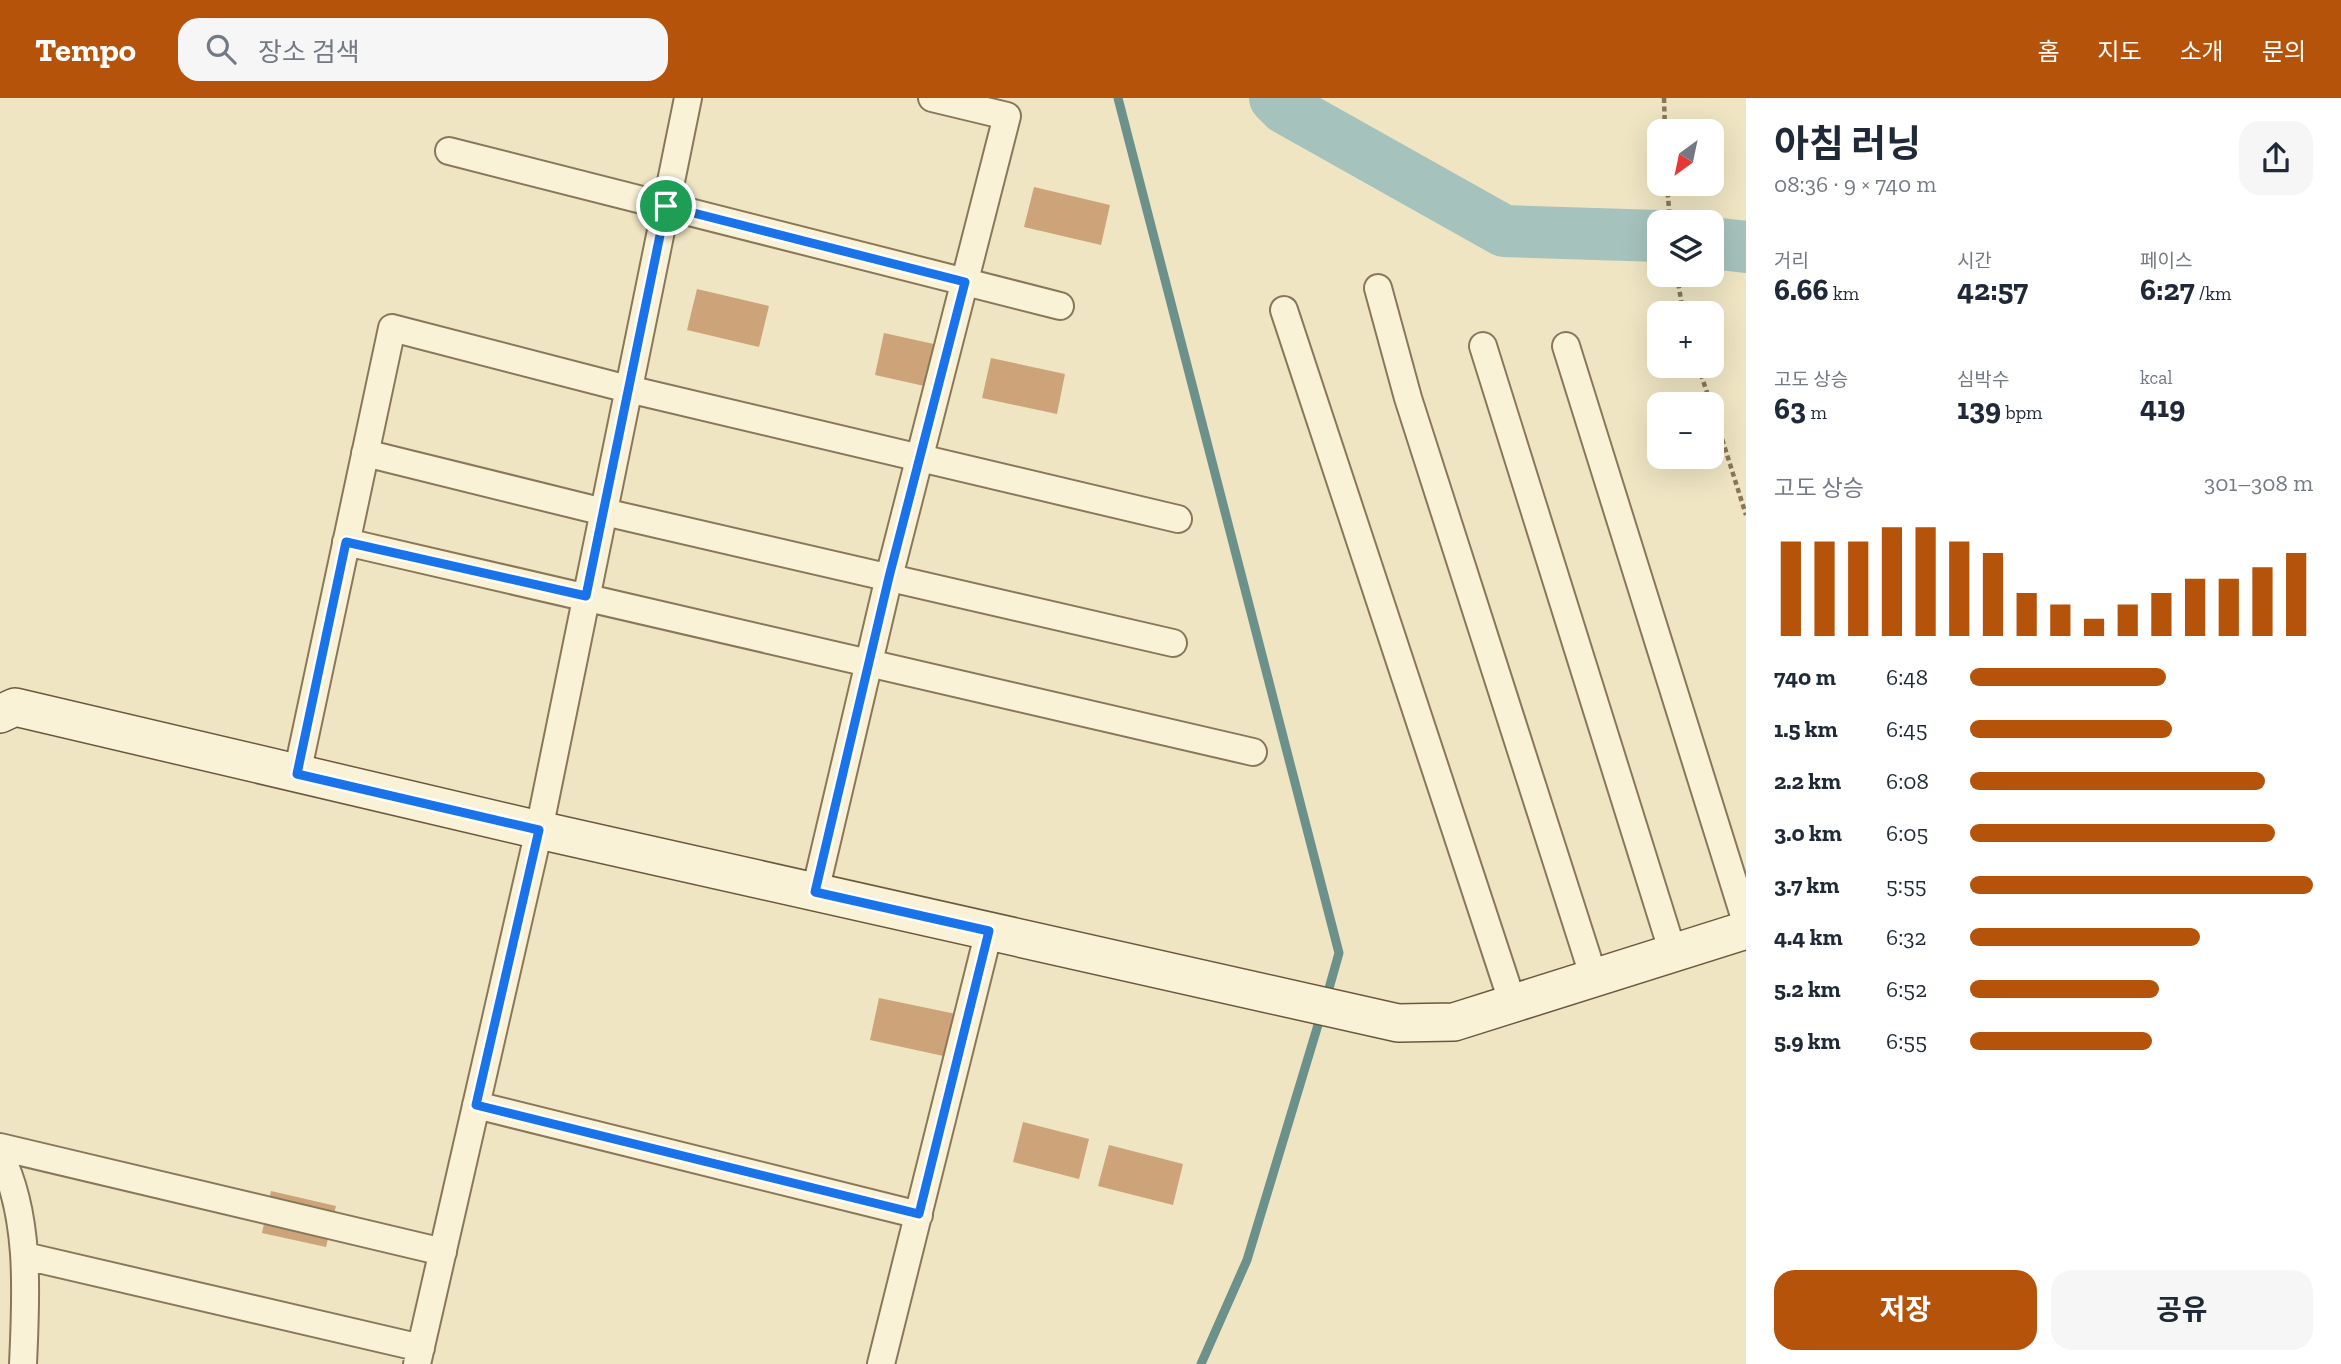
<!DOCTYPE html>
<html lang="ko">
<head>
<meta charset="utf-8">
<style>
	:root { --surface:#fff; --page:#f6f6f7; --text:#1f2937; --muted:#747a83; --accent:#b45309 }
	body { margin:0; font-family:"Zilla Slab","Noto Sans KR",serif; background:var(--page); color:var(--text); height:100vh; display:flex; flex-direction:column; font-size:26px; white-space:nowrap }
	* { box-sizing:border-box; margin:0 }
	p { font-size:23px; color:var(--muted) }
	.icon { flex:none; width:38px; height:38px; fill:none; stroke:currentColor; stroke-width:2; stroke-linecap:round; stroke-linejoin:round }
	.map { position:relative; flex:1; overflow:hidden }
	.panel { display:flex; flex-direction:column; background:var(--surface); width:595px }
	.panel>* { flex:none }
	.needle { width:46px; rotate:213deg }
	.fabs { position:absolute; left:1647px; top:21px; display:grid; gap:14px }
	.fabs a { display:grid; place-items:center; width:77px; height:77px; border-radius:14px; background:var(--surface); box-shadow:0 7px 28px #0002; font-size:35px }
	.pin { position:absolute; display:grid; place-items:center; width:60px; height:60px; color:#fff; margin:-30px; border:4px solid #fff; border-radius:50%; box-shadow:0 2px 7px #0007 }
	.round { display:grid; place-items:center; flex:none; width:74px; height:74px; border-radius:21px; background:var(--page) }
	.head { display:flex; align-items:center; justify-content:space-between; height:119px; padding:0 28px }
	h1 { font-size:38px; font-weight:700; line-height:52px }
	.metrics { display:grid; grid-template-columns:repeat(3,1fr); gap:10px; height:119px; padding:7px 28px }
	.metrics div { display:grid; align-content:center }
	.metrics b { font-size:30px; font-weight:700 }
	.metrics small { font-size:19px; font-weight:400 }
	.metrics p { font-size:19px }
	.chart { height:196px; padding:14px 28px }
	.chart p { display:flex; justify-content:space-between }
	.chart svg { width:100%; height:126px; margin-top:7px; stroke:var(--accent); stroke-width:6 }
	.primary-button { display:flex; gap:14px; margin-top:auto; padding:14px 28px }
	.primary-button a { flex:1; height:80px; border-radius:21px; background:var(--accent); color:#fff; font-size:28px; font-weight:700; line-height:80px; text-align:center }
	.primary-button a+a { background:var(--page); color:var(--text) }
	ul { padding:0 28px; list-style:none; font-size:23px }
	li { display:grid; grid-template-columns:112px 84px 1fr; align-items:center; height:52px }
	li i { height:18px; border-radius:9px; background:var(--accent) }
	header { display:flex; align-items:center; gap:42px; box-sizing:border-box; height:98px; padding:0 35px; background:var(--accent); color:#fff }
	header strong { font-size:33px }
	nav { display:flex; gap:38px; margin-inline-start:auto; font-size:24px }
	.search { width:490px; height:63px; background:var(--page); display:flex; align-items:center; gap:18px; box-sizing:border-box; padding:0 24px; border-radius:21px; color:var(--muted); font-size:26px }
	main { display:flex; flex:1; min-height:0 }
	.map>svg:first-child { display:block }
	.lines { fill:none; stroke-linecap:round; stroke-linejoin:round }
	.stream { stroke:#6c908a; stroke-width:9 }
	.river { stroke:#a6c2bc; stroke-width:52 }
	.building { fill:#cda379 }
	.street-casing { stroke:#89775a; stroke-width:30 }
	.secondary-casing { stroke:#6b583d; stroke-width:40 }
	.path { stroke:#89775a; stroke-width:4.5; stroke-dasharray:5 3.5; stroke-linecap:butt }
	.street { stroke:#f9f2d7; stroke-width:26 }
	.secondary { stroke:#f9f2d7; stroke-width:37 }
	.route-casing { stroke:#fff; stroke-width:14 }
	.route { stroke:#1a73e8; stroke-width:9 }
</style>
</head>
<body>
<header>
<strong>Tempo</strong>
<div class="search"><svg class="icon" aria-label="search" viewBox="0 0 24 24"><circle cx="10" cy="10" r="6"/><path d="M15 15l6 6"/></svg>장소 검색</div>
<nav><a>홈</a><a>지도</a><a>소개</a><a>문의</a></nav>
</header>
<main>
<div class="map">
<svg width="1746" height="1266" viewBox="0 0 1746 1266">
	<rect width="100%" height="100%" fill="#efe5c3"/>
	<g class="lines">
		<path class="stream" d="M1118 0 1339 855 1326 901
			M1201 1266 1247 1162 1321 917"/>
		<path class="river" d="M1275 0 1285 10 1504 133 1659 138
			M1712 145 1746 149"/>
	</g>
	<path class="building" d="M1034 89 1110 107 1101 147 1024 129Z
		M697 191 769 208 759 249 687 232Z
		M884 235 956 251 947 293 875 277Z
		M991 260 1065 276 1057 316 982 300Z
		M879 900 956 916 948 959 870 942Z
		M1023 1024 1089 1041 1079 1081 1013 1064Z
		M1109 1047 1183 1066 1173 1107 1098 1088Z
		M271 1093 336 1108 326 1149 262 1135Z"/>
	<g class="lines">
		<g class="street-casing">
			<path id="street" d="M449 53 1060 208
				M1378 190 1408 300 1594 880
				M1284 212 1513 906
				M1483 248 1673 855
				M1566 248 1746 824
				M365 355 604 414 1173 545
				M346 444 1253 654
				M297 676 392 230 628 291 1178 421
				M815 794 889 479 1007 18 932 0
				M476 1007 919 1117
				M0 1049 443 1154
				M0 1057C31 1118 26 1199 23 1266
				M25 1158 421 1250
				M417 1266 539 732 688 0
				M881 1266 989 833"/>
		</g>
		<g class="secondary-casing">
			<path id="secondary" d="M0 616 15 609 539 732 1398 925 1454 924 1746 832"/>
		</g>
		<path class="path" d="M1664 0 1665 33
			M1667 86 1670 124
			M1677 177 1683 215
			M1698 268 1711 306
			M1712 309 1746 417"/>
		<use href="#street" class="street"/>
		<use href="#secondary" class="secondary"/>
	</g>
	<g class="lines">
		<g class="route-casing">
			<path id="route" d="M666 108 965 184 889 479 815 794 989 833 919 1116 476 1007 539 732 297 676 346 444 586 498Z"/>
		</g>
		<use href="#route" class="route"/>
	</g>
</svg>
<div class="fabs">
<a><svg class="needle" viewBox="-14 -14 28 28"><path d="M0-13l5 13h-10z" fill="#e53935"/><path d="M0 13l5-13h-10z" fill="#747a83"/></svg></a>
<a><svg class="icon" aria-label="layers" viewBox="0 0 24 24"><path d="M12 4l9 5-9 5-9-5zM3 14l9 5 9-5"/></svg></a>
<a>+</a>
<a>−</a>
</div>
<div class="pin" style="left:666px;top:108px;background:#1e9e55"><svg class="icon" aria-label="arrive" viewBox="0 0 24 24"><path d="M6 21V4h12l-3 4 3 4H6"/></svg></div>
</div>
<section class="panel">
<div class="head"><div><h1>아침 러닝</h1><p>08:36 · 9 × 740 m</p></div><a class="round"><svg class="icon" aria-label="share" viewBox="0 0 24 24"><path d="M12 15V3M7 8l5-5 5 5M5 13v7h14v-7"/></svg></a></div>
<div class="metrics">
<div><p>거리</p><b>6.66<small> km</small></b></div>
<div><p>시간</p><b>42:57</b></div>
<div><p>페이스</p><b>6:27<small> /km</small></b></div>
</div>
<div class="metrics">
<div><p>고도 상승</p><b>63<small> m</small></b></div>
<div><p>심박수</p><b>139<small> bpm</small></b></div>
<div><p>kcal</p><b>419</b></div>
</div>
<div class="chart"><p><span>고도 상승</span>301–308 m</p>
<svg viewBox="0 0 160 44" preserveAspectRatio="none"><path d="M5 44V11M15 44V11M25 44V11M35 44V6M45 44V6M55 44V11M65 44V15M75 44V29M85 44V33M95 44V38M105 44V33M115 44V29M125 44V24M135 44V24M145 44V20M155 44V15"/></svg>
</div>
<ul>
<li><b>740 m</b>6:48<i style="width:57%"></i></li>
<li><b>1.5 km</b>6:45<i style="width:59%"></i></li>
<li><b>2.2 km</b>6:08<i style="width:86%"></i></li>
<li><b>3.0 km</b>6:05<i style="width:89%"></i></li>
<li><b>3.7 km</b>5:55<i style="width:100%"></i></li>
<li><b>4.4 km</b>6:32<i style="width:67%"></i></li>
<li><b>5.2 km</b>6:52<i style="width:55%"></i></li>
<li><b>5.9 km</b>6:55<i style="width:53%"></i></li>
</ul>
<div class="primary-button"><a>저장</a><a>공유</a></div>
</section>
</main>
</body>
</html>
